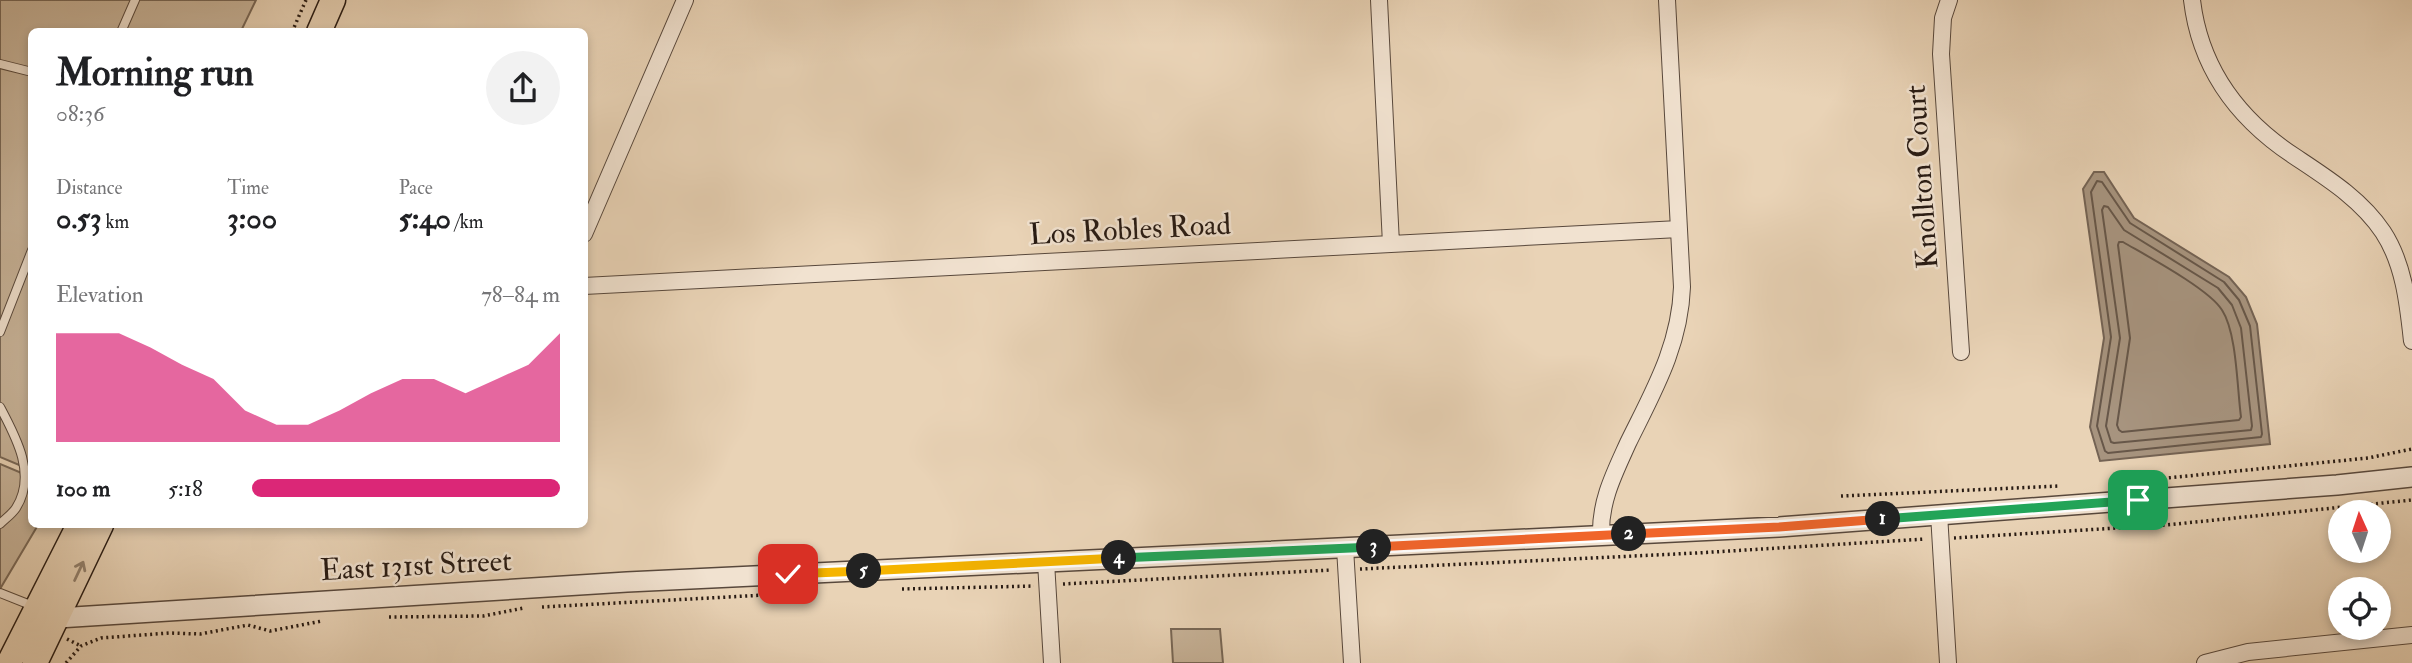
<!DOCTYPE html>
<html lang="en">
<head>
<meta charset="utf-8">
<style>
	:root { --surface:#fff; --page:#f2f2f2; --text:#202124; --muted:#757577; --accent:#db2777 }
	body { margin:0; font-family:"IM FELL Double Pica",serif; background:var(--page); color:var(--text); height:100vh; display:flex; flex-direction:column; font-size:26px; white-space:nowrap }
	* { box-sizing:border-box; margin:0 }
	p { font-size:23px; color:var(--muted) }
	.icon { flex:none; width:38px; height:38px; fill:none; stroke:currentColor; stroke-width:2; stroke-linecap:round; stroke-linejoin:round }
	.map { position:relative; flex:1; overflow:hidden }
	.panel { position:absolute; left:28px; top:28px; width:560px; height:500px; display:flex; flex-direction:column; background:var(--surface); border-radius:10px; box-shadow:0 4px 10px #0003 }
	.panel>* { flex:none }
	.needle { width:46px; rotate:357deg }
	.buttons { position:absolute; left:2328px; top:500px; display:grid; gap:14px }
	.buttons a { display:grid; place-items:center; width:63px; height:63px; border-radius:50%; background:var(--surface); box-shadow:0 4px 10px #0003; font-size:35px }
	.pin { position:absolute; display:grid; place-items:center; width:60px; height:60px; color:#fff; margin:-30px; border-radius:14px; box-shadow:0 4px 10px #0006 }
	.km { position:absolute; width:35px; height:35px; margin:-18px; border-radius:50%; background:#222; color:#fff; font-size:19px; line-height:35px; text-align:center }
	.round { display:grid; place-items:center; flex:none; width:74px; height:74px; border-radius:37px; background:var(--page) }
	.headline { display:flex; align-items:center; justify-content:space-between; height:119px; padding:0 28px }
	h1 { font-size:38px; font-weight:800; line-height:52px }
	.stats { display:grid; grid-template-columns:repeat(3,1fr); gap:10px; height:119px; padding:7px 28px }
	.stats div { display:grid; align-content:center }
	.stats b { font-size:30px; font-weight:800 }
	.stats small { font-size:19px; font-weight:400 }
	.stats p { font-size:19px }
	.chart { height:196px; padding:14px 28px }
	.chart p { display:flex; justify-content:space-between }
	.chart svg { width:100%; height:126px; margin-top:7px; fill:var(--accent); opacity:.7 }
	ul { padding:0 28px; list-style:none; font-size:23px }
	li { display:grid; grid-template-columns:112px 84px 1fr; align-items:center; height:52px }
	li i { height:18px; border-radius:9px; background:var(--accent) }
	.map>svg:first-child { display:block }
	.green { fill:#c8b49a; stroke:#786756; stroke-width:2 }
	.water { fill:#a7947f; stroke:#746354; stroke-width:2 }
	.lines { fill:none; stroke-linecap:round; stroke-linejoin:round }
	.shore { stroke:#675749; stroke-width:2 }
	.service-casing { stroke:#58483c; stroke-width:10 }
	.minor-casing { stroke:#58483c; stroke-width:18 }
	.tertiary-casing { stroke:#58483c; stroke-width:22 }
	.primary-casing { stroke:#271a13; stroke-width:27 }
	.path { stroke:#271a13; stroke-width:3.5; stroke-dasharray:2 3.5; stroke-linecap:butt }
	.service { stroke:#f1e2d0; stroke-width:8 }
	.minor { stroke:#f1e2d0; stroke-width:16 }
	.tertiary { stroke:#f1e2d0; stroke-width:19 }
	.primary { stroke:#e9d3b6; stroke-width:24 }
	.oneway { stroke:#92806d }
	.split-1-casing { stroke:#fff; stroke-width:14 }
	.split-2-casing { stroke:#fff; stroke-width:14 }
	.split-3-casing { stroke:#fff; stroke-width:14 }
	.split-4-casing { stroke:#fff; stroke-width:14 }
	.split-5-casing { stroke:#fff; stroke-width:14 }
	.split-6-casing { stroke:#fff; stroke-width:14 }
	.split-1 { stroke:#22a559; stroke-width:9 }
	.split-2 { stroke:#f0652b; stroke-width:9 }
	.split-3 { stroke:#f0652b; stroke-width:9 }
	.split-4 { stroke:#22a559; stroke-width:9 }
	.split-5 { stroke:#f5b400; stroke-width:9 }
	.split-6 { stroke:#f5b400; stroke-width:9 }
	.labels { text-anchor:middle; stroke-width:5; stroke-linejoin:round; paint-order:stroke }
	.street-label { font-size:30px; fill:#271a13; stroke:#f1e2d0 }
</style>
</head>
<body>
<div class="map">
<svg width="2412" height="663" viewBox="0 0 2412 663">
	<rect width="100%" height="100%" fill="#e9d3b6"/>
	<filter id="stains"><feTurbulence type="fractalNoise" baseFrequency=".00286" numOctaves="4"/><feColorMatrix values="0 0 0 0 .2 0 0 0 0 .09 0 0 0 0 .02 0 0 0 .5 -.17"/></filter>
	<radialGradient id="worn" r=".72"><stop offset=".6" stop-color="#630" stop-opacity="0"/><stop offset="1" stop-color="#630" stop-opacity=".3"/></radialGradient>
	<path class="green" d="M0 0H256L241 31 32 32 31 470 0 457Z
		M0 464 31 477 32 525H38L0 589Z
		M1171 629H1220L1223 663H1173Z"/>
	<path class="water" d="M2094 172H2104L2134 218 2229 277 2246 297 2257 324 2270 444 2100 461 2090 427 2104 338 2083 189Z"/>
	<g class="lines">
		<path class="shore" d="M2097 181 2102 182 2130 223 2224 282 2239 300 2250 326 2262 434 2261 437 2108 453 2105 451 2097 426 2111 337 2091 192Z
			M2104 206 2108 207 2124 230 2218 288 2232 305 2241 328 2252 426 2251 430 2114 443 2111 442 2106 426 2120 338 2102 210Z
			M2119 242H2123C2147 256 2209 289 2222 310 2237 333 2237 388 2241 417L2239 420 2122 432 2119 430 2117 425 2130 338 2118 245Z"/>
		<g class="service-casing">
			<path id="service" d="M121 32 135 0
				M0 64 32 72
				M0 332 32 250
				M0 407C16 437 37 475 16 508 12 514 5 519 0 524
				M0 593 33 606"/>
		</g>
		<g class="minor-casing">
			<path id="minor" d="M1379 0 1391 244
				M1949 0 1943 18 1941 54 1961 352
				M2192 0C2200 68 2238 119 2294 156 2327 178 2361 199 2383 232 2404 264 2408 304 2412 341
				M584 234 685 0
				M584 286 1679 229
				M1939 514 1948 663
				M1601 535C1600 501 1614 474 1628 443 1653 392 1680 346 1682 287L1667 0
				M1345 548 1352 663
				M1046 562 1052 663
				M2205 663 2248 652 2412 635"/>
		</g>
		<g class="tertiary-casing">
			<path id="tertiary" d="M58 618 627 582 1779 527 2337 485 2412 477"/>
		</g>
		<g class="primary-casing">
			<path id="primary" d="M319 32 333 0
				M9 663 79 525
				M35 663 101 525"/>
		</g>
		<path class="path" d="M292 32 306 0
			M2147 480 2368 458 2412 449
			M1841 496 2059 486
			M1954 538 2166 525 2412 500
			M1360 569 1697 553 1925 539
			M1063 584 1331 570
			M902 589 1034 586
			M542 607 765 595
			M389 617 483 616 524 608
			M67 639 81 646
			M66 663 81 646 101 638 169 633 200 634 248 625 270 631 322 621"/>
		<use href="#service" class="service"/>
		<use href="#minor" class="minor"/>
		<use href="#tertiary" class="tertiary"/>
		<use href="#primary" class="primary"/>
	</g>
	<defs><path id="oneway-shaft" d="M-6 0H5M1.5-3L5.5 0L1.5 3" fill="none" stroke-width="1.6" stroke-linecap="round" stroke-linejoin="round" transform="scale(1.75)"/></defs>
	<use class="oneway" href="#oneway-shaft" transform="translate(79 571) rotate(-65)"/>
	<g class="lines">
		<g class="split-1-casing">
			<path id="split-1" d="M1883 519 2138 500"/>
		</g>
		<g class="split-2-casing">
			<path id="split-2" d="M1629 534 1779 527 1883 519"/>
		</g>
		<g class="split-3-casing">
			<path id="split-3" d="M1374 547 1629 534"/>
		</g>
		<g class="split-4-casing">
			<path id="split-4" d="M1119 558 1374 547"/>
		</g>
		<g class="split-5-casing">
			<path id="split-5" d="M864 571 1119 558"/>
		</g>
		<g class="split-6-casing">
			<path id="split-6" d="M788 574 864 571"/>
		</g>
		<use href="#split-1" class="split-1"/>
		<use href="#split-2" class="split-2"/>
		<use href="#split-3" class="split-3"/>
		<use href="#split-4" class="split-4"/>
		<use href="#split-5" class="split-5"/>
		<use href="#split-6" class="split-6"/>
	</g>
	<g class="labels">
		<g class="street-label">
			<text transform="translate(1921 177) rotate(-94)" y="10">Knollton Court</text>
			<text transform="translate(1130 229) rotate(-3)" y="10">Los Robles Road</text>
			<text transform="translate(416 565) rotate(-3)" y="10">East 131st Street</text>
		</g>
	</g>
	<rect width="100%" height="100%" filter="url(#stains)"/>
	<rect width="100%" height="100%" fill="url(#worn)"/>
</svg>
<div class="buttons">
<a><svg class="needle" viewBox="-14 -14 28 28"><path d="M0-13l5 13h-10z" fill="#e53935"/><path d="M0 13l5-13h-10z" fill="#757577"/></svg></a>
<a><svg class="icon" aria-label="locate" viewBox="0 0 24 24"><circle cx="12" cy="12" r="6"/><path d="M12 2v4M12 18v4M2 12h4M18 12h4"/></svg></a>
</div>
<div class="pin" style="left:2138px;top:500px;background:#1e9e55"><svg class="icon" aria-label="arrive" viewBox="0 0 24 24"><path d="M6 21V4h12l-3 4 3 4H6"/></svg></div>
<div class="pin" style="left:788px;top:574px;background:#d93025"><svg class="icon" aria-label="check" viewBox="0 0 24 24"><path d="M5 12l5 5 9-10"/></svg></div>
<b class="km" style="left:1883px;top:519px">1</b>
<b class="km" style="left:1629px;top:534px">2</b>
<b class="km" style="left:1374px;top:547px">3</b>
<b class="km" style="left:1119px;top:558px">4</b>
<b class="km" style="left:864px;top:571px">5</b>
<section class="panel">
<div class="headline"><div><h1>Morning run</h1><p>08:36</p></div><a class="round"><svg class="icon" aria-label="share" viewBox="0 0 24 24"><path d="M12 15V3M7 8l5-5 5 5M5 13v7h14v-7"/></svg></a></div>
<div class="stats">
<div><p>Distance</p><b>0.53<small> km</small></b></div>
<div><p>Time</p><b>3:00</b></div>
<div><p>Pace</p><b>5:40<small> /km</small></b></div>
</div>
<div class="chart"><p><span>Elevation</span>78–84 m</p>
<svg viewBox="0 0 160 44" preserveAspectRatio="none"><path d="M0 44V6L10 6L20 6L30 11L40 17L50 22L60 33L70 38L80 38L90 33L100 27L110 22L120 22L130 27L140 22L150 17L160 6V44z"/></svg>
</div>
<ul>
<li><b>100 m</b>5:18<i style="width:100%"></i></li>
</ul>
</section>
</div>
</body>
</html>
